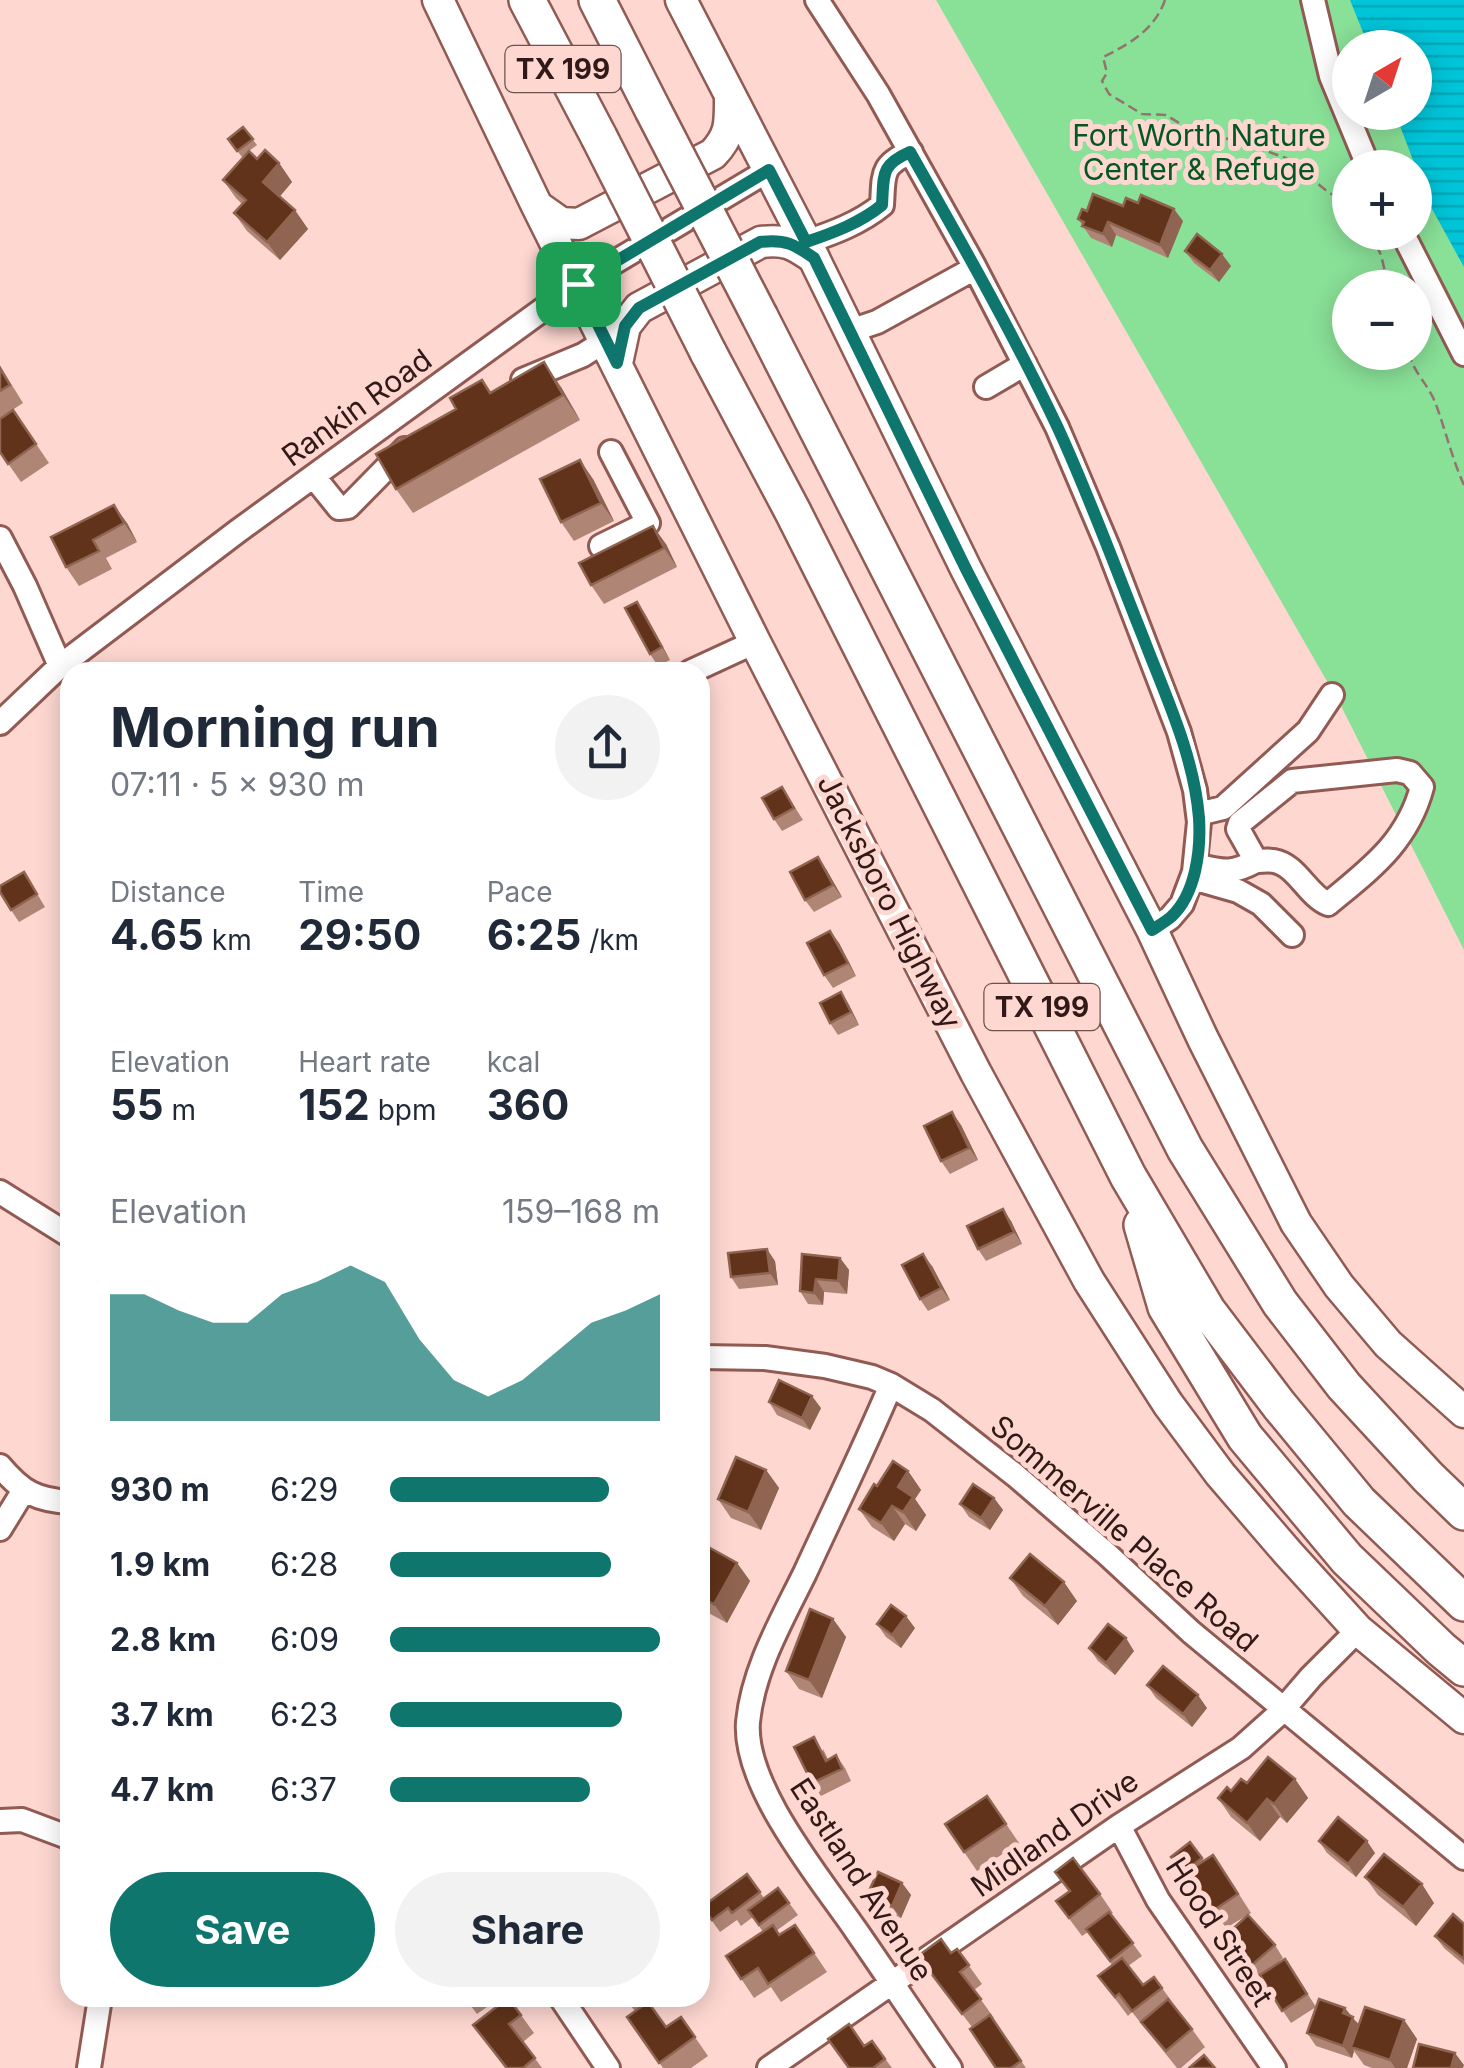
<!DOCTYPE html>
<html lang="en">
<head>
<meta charset="utf-8">
<style>
	:root { --surface:#fff; --page:#f2f2f3; --text:#1f2937; --muted:#747a83; --accent:#0f766e }
	body { margin:0; font-family:Inter,sans-serif; background:var(--page); color:var(--text); height:100vh; display:flex; flex-direction:column; font-size:38px; white-space:nowrap }
	* { box-sizing:border-box; margin:0 }
	p { font-size:32px; color:var(--muted) }
	.icon { flex:none; width:55px; height:55px; fill:none; stroke:currentColor; stroke-width:2; stroke-linecap:round; stroke-linejoin:round }
	.map { position:relative; flex:1; overflow:hidden }
	.panel { position:absolute; left:60px; top:662px; width:650px; height:1345px; display:flex; flex-direction:column; background:var(--surface); border-radius:30px; box-shadow:0 5px 25px #0003 }
	.panel>* { flex:none }
	.needle { width:65px; rotate:39deg }
	.buttons { position:absolute; left:1332px; top:30px; display:grid; gap:20px }
	.buttons a { display:grid; place-items:center; width:100px; height:100px; border-radius:50%; background:var(--surface); box-shadow:0 5px 25px #0003; font-size:50px }
	.pin { position:absolute; display:grid; place-items:center; width:85px; height:85px; color:#fff; margin:-42px; border-radius:20px; box-shadow:0 5px 15px #0006 }
	.round { display:grid; place-items:center; flex:none; width:105px; height:105px; border-radius:52px; background:var(--page) }
	.summary { display:flex; align-items:center; justify-content:space-between; height:170px; padding:0 50px }
	h1 { font-size:55px; font-weight:700; line-height:75px }
	.stats { display:grid; grid-template-columns:repeat(3,1fr); gap:15px; height:170px; padding:10px 50px }
	.stats div { display:grid; align-content:center }
	.stats b { font-size:42px; font-weight:700 }
	.stats small { font-size:28px; font-weight:400 }
	.stats p { font-size:28px }
	.chart { height:280px; padding:20px 50px }
	.chart p { display:flex; justify-content:space-between }
	.chart svg { width:100%; height:180px; margin-top:10px; fill:var(--accent); opacity:.7 }
	.action { display:flex; gap:20px; margin-top:auto; padding:20px 50px }
	.action a { flex:1; height:115px; border-radius:60px; background:var(--accent); color:#fff; font-size:40px; font-weight:700; line-height:115px; text-align:center }
	.action a+a { background:var(--page); color:var(--text) }
	ul { padding:0 50px; list-style:none; font-size:32px }
	li { display:grid; grid-template-columns:160px 120px 1fr; align-items:center; height:75px }
	li i { height:25px; border-radius:12px; background:var(--accent) }
	.map>svg:first-child { display:block }
	.green { fill:#89e097; fill-rule:evenodd }
	.water { fill:url(#water-rules) }
	.lines { fill:none; stroke-linecap:round; stroke-linejoin:round }
	.minor-casing { stroke:#915a53; stroke-width:28 }
	.major-casing { stroke:#915a53; stroke-width:35 }
	.highway-casing { stroke:#915a53; stroke-width:40 }
	.path { stroke:#92736f; stroke-width:2.5; stroke-dasharray:10 5; stroke-linecap:butt }
	.minor { stroke:#fff; stroke-width:22 }
	.major { stroke:#fff; stroke-width:30 }
	.highway { stroke:#fff; stroke-width:35 }
	.highway-bridge-casing { stroke:#915a53; stroke-width:40; stroke-linecap:butt }
	.highway-bridge { stroke:#fff; stroke-width:35 }
	.wall { fill:#af8576 }
	.shaded-wall { fill:#8f6451 }
	.building { fill:#60331a; stroke:#8f6451; stroke-width:2.5 }
	.route-casing { stroke:#fff; stroke-width:20 }
	.route { stroke:#0f766e; stroke-width:12 }
	.labels { text-anchor:middle; stroke-width:10; stroke-linejoin:round; paint-order:stroke }
	.shield { fill:#fed7d1; stroke:#6e524e; stroke-width:2.5 }
	.shield-label { font-size:28px; font-weight:bold; fill:#301916 }
	.park-label { font-size:30px; fill:#025820; stroke:#fed7d1 }
	.street-label { font-size:30px; fill:#301916; stroke:#fed7d1 }
</style>
</head>
<body>
<div class="map">
<svg width="1464" height="2068" viewBox="0 0 1464 2068">
	<defs>
		<pattern id="water-rules" width="6" height="5" patternUnits="userSpaceOnUse" patternTransform="scale(2.5)"><rect width="6" height="5" fill="#00c4d8"/><path d="M0 2.5h6" fill="none" stroke="#02a8b9"/></pattern>
	</defs>
	<rect width="100%" height="100%" fill="#fed7d1"/>
	<path class="green" d="M936 0H1464V950L1340 704ZM1350 48H1415V112H1350ZM1350 168H1415V232H1350ZM1350 288H1415V352H1350Z"/>
	<path class="water" d="M1350 0H1464V267L1431 207 1395 113 1415 112V48L1369 47Z"/>
	<g class="lines">
		<g class="minor-casing">
			<path id="minor" d="M817 0 878 94 973 264 1057 427 1108 547 1179 732 1195 790 1199 822 1194 872 1182 904 1170 918 1152 930
				M1313 0 1331 76 1369 168
				M1402 232 1464 354
				M806 242C833 233 860 223 882 205 884 175 880 165 911 152
				M850 331 877 322 975 268
				M523 380 583 355 605 341
				M986 387 1025 364
				M314 477 339 508 348 507 405 449
				M0 538 25 586 60 666
				M601 546 648 523 611 452
				M690 672 755 642
				M0 723 60 666 238 531 578 284 769 170
				M1198 814 1223 808 1308 731 1332 695
				M1195 865C1223 871 1230 875 1256 861L1238 829 1240 823 1292 781 1397 770 1410 773 1422 787C1407 843 1370 869 1328 904 1307 895 1297 865 1274 861 1268 860 1262 861 1256 861
				M1196 879 1238 891 1261 904 1292 935
				M0 1192 70 1236
				M700 1357 765 1358 825 1366 872 1377 891 1385 932 1410 1015 1475 1108 1555 1191 1632 1464 1858
				M891 1385C864 1449 834 1510 805 1573 782 1620 753 1669 748 1722 743 1786 820 1878 855 1929 887 1975 918 2022 950 2068
				M0 1466C22 1492 36 1500 70 1502
				M0 1529 24 1490
				M0 1821 22 1820 70 1838
				M1119 1826 1158 1900 1274 2068
				M561 1998 608 2068
				M89 2068 100 1998
				M769 2068 1119 1826 1241 1748 1280 1713 1311 1677 1358 1630"/>
		</g>
		<g class="major-casing">
			<path id="major" d="M438 0 537 206 755 642 976 1073 1089 1281 1168 1404 1220 1474 1288 1553 1358 1630 1464 1718
				M681 0 806 242 966 569 1152 930 1203 1039 1296 1223 1339 1286 1388 1344 1464 1412
				M537 206 561 223 579 224 713 154C731 135 730 123 730 98
				M617 363 625 326 639 308 761 242C786 239 794 244 814 258"/>
		</g>
		<g class="highway-casing">
			<path id="highway" d="M527 0 599 137
				M597 0 653 110
				M760 317 1185 1149 1280 1303 1344 1386 1428 1477 1464 1512
				M708 352 793 512 1128 1176 1207 1310 1279 1405 1359 1502 1464 1603
				M1142 1225 1166 1307 1245 1437 1347 1559 1441 1649 1464 1668"/>
		</g>
		<path class="path" d="M1165 0C1155 29 1130 44 1103 57L1107 73 1102 81 1109 94 1142 114 1166 115 1184 126 1210 136 1235 140 1286 158 1328 192 1350 204
			M1370 232 1381 255 1389 288
			M1409 352C1412 371 1428 384 1435 402 1445 428 1452 459 1464 485"/>
		<use href="#minor" class="minor"/>
		<use href="#major" class="major"/>
		<use href="#highway" class="highway"/>
		<g class="highway-bridge-casing">
			<path id="highway-bridge" d="M653 110 760 317
				M599 137 708 352"/>
		</g>
		<use href="#highway-bridge" class="highway-bridge"/>
	</g>
	<path class="wall" d="M243 127 257 145 249 151 257 159 279 163 292 182 279 197 308 229 280 260 247 231 234 213 242 204 236 198 223 180 246 154 242 157 228 139Z
		M1123 206 1183 221 1168 258 1116 235 1112 247 1091 238 1078 219 1087 211Z
		M1185 251 1231 266 1219 282 1194 263Z
		M0 366 23 403 0 418Z
		M482 380 491 392 561 387 580 420 413 513 396 489 456 409Z
		M13 410 49 463 21 482 0 452Z
		M593 479 614 521 574 541 561 522Z
		M127 523 137 542 106 558 112 569 79 586 66 567 51 537Z
		M666 544 677 567 604 604 591 585Z
		M645 614 670 660 658 666 650 654Z
		M782 787 803 820 782 831 774 819Z
		M826 869 842 897 814 912 805 900Z
		M24 872 45 907 19 922 11 910Z
		M830 931 839 943 856 976 833 988 824 975Z
		M841 992 849 1005 859 1025 838 1035 830 1023Z
		M961 1125 978 1160 950 1174 941 1161Z
		M1011 1221 1022 1244 986 1261 978 1249Z
		M840 1258 849 1270 847 1294 824 1292 823 1305 808 1304 800 1291Z
		M775 1261 778 1285 739 1289 731 1277Z
		M932 1266 950 1300 928 1311 920 1299Z
		M769 1402 821 1408 810 1430 777 1415Z
		M766 1470 779 1488 761 1530 731 1518 718 1499Z
		M908 1471 921 1490 915 1499 926 1515 916 1531 905 1524 894 1541 872 1527 859 1509 877 1486Z
		M994 1498 1003 1510 990 1530 969 1517 960 1504Z
		M700 1545 737 1563 750 1581 727 1623 703 1610 700 1605Z
		M1010 1578 1077 1601 1058 1625 1023 1596Z
		M833 1619 846 1637 822 1698 799 1689 786 1671Z
		M877 1624 915 1628 901 1648 886 1637Z
		M1089 1648 1134 1651 1115 1675 1098 1661Z
		M1147 1685 1207 1708 1192 1727 1156 1698Z
		M823 1749 828 1759 836 1755 845 1768 851 1781 821 1796 812 1783Z
		M1295 1779 1308 1798 1287 1823 1280 1817 1260 1841 1231 1817 1218 1798 1247 1783Z
		M987 1796 1019 1843 977 1871 945 1824Z
		M1319 1841 1375 1853 1356 1877 1327 1853Z
		M1190 1842 1204 1861 1226 1874 1251 1913 1226 1928 1196 1882 1192 1884 1171 1857Z
		M1055 1872 1100 1894 1113 1913 1111 1914 1142 1956 1128 1966 1143 1985 1154 1977 1205 2047 1181 2068H1177L1132 2012 1128 2016 1098 1976 1112 1965 1088 1932 1082 1936 1056 1901 1069 1892Z
		M747 1874 764 1898 778 1888 798 1915 776 1931 779 1935 795 1925 827 1972 781 2002 771 1987 754 1998 726 1956 763 1932 753 1917 741 1926 737 1920 720 1932 702 1907Z
		M1365 1877 1434 1903 1416 1926 1378 1895Z
		M902 1883 911 1895 901 1918 876 1907 867 1895Z
		M1464 1924V1965L1444 1948 1435 1936Z
		M1226 1935 1275 1945 1283 1958 1274 1966 1285 1959 1316 2007 1350 2016 1359 2024 1404 2020 1417 2039 1407 2068H1372L1364 2065 1354 2051 1352 2058 1316 2046 1307 2033 1316 2007 1291 2023 1261 1978Z
		M957 1949 982 1984 974 1990 994 2018 993 2019 1026 2068H996L972 2027 918 1956 951 1953Z
		M465 1998H491L494 2002 477 2014Z
		M624 1998H657L659 2000 651 2006 666 2027 681 2017 708 2056 691 2068H663L627 2017 635 2011Z
		M521 2015 534 2033 523 2042 542 2068H505L473 2025Z
		M872 2041 892 2068H849L864 2046Z"/>
	<path class="shaded-wall" d="M279 163 292 182 276 201 263 182Z
		M1174 209 1183 221 1168 258 1160 245Z
		M295 210 308 229 280 260 267 242Z
		M1108 222 1116 235 1112 247 1103 234Z
		M1222 254 1231 266 1219 282 1210 270Z
		M544 362 561 387 580 420 563 395Z
		M580 460 593 479 614 521 601 503Z
		M114 505 127 523 137 542 124 523Z
		M653 526 666 544 677 567 664 548Z
		M637 602 645 614 670 660 662 647Z
		M818 857 826 869 842 897 833 885Z
		M830 931 839 943 856 976 848 963Z
		M841 992 849 1005 859 1025 851 1012Z
		M952 1112 961 1125 978 1160 969 1148Z
		M1003 1209 1011 1221 1022 1244 1014 1232Z
		M767 1249 775 1261 778 1285 770 1273Z
		M923 1254 932 1266 950 1300 941 1288Z
		M840 1258 849 1270 847 1294 838 1281Z
		M816 1279 824 1292 823 1305 814 1293Z
		M812 1396 821 1408 810 1430 802 1418Z
		M766 1470 779 1488 761 1530 748 1512Z
		M908 1471 921 1490 915 1499 926 1515 916 1531 903 1512 898 1487Z
		M994 1498 1003 1510 990 1530 981 1518Z
		M892 1506 905 1524 894 1541 881 1523Z
		M737 1563 750 1581 727 1623 714 1604Z
		M1064 1582 1077 1601 1058 1625 1045 1606Z
		M906 1616 915 1628 901 1648 892 1635Z
		M833 1619 846 1637 822 1698 809 1680Z
		M1126 1638 1134 1651 1115 1675 1106 1663Z
		M1198 1695 1207 1708 1192 1727 1183 1714Z
		M1295 1779 1308 1798 1287 1823 1274 1804Z
		M1267 1799 1280 1817 1260 1841 1247 1823Z
		M1367 1841 1375 1853 1356 1877 1348 1864Z
		M902 1883 911 1895 901 1918 892 1906Z
		M1422 1884 1434 1903 1416 1926 1403 1907Z
		M1345 2008 1362 2029 1351 2047 1354 2051 1352 2058 1343 2046V2013Z
		M1404 2020 1417 2039 1407 2068H1395L1390 2060Z
		M1455 2053 1464 2065 1463 2068H1451Z"/>
	<path class="building" d="M243 127 253 139 237 151 228 139Z
		M265 150 279 163 263 182 295 210 267 242 234 213 246 200 223 180 249 151 257 159Z
		M1093 194 1123 206 1126 198 1138 203 1141 195 1174 209 1160 245 1108 222 1103 234 1082 226 1084 222 1078 219 1082 209 1087 211Z
		M1197 234 1222 254 1210 270 1185 251Z
		M544 362 563 395 396 489 376 454 456 409 450 398 482 380 490 393Z
		M0 368 10 385 0 391Z
		M13 410 36 444 8 464 0 452V419Z
		M580 460 601 503 561 522 540 479Z
		M114 505 124 523 93 540 99 551 66 567 51 537Z
		M653 526 664 548 591 585 579 563Z
		M637 602 662 647 650 654 625 608Z
		M782 787 794 808 774 819 762 798Z
		M818 857 833 885 805 900 790 872Z
		M24 872 37 894 11 910 0 892V886Z
		M830 931 848 963 824 975 807 943Z
		M841 992 851 1012 830 1023 820 1003Z
		M952 1112 969 1148 941 1161 924 1126Z
		M1003 1209 1014 1232 978 1249 967 1226Z
		M767 1249 770 1273 731 1277 728 1253Z
		M802 1254 840 1258 838 1281 816 1279 814 1293 800 1291Z
		M923 1254 941 1288 920 1299 902 1265Z
		M779 1380 812 1396 802 1418 769 1402Z
		M736 1457 766 1470 748 1512 718 1499Z
		M893 1461 908 1471 898 1487 913 1497 903 1512 892 1506 881 1523 859 1509 874 1484 877 1486Z
		M973 1484 994 1498 981 1518 960 1504Z
		M701 1543 737 1563 714 1604 700 1597Z
		M1030 1554 1064 1582 1045 1606 1010 1578Z
		M891 1605 906 1616 892 1635 877 1624Z
		M810 1609 833 1619 809 1680 786 1671Z
		M1108 1624 1126 1638 1106 1663 1089 1648Z
		M1163 1666 1198 1695 1183 1714 1147 1685Z
		M814 1737 826 1761 836 1755 842 1769 812 1783 794 1747Z
		M1268 1757 1295 1779 1274 1804 1267 1799 1247 1823 1218 1798 1227 1787 1231 1791 1241 1779 1247 1783Z
		M987 1796 1006 1824 964 1852 945 1824Z
		M1338 1817 1367 1841 1348 1864 1319 1841Z
		M1190 1842 1202 1858 1184 1872 1171 1857Z
		M1384 1854 1422 1884 1403 1907 1365 1877Z
		M1213 1855 1238 1894 1214 1910 1188 1871Z
		M1073 1858 1100 1894 1069 1918 1056 1901 1070 1891 1055 1872Z
		M878 1872 902 1883 892 1906 867 1895Z
		M747 1874 760 1892 732 1913 728 1908 712 1920 702 1907Z
		M778 1888 789 1903 759 1925 748 1910Z
		M1109 1912 1133 1943 1110 1961 1086 1929Z
		M1453 1914 1464 1924V1959L1435 1936Z
		M1248 1915 1275 1945 1252 1965 1226 1935Z
		M773 1925 779 1935 795 1925 814 1953 768 1984 758 1968 741 1979 726 1956Z
		M941 1939 951 1953 957 1949 969 1965 960 1972 981 1999 962 2014 918 1956Z
		M1122 1958 1143 1985 1154 1977 1162 1988 1132 2011 1119 1994 1115 1997 1098 1976Z
		M1285 1959 1307 1994 1282 2011 1260 1975Z
		M508 1998 521 2015 509 2024 535 2058 523 2068H507L473 2025Z
		M1168 1999 1192 2029 1166 2051 1141 2022Z
		M1319 1999 1345 2008 1343 2013 1353 2017 1343 2046 1307 2033Z
		M648 2002 666 2027 681 2017 695 2037 659 2063 627 2017Z
		M1365 2007 1404 2020 1390 2060 1351 2047Z
		M990 2015 1021 2061 1011 2068H996L970 2029Z
		M849 2024 864 2046 872 2041 885 2059 873 2068H849L828 2039Z
		M1419 2044 1455 2053 1451 2068H1413Z
		M1204 2055 1215 2068H1189Z"/>
	<g class="lines">
		<g class="route-casing">
			<path id="route" d="M910 152C961 242 1013 333 1057 426 1089 495 1115 567 1143 637 1165 695 1194 755 1199 818 1201 850 1196 894 1171 917 1165 922 1158 926 1152 930L966 569 814 258C794 244 785 239 760 242L639 308 625 326 617 363 578 284 769 170 806 242C833 233 860 223 882 205 884 175 880 165 910 152Z"/>
		</g>
		<use href="#route" class="route"/>
	</g>
	<g class="labels">
		<g class="shield">
			<rect x="505.5" y="46" width="115" height="46" rx="8"/>
			<rect x="984.5" y="984" width="115" height="46" rx="8"/>
		</g>
		<g class="shield-label">
			<text x="563" y="79">TX 199</text>
			<text x="1042" y="1017">TX 199</text>
		</g>
		<g class="park-label">
			<text x="1199" y="146">Fort Worth Nature<tspan x="1199" dy="34">Center &amp; Refuge</tspan></text>
		</g>
		<g class="street-label">
			<text transform="translate(357 408) rotate(-36)" y="10">Rankin Road</text>
			<text transform="translate(889 902) rotate(63)" y="10">Jacksboro Highway</text>
			<text transform="translate(1124 1534) rotate(41)" y="10">Sommerville Place Road</text>
			<text transform="translate(1055 1834) rotate(-35)" y="10">Midland Drive</text>
			<text transform="translate(861 1880) rotate(57)" y="10">Eastland Avenue</text>
			<text transform="translate(1219 1932) rotate(57)" y="10">Hood Street</text>
		</g>
	</g>
</svg>
<div class="buttons">
<a><svg class="needle" viewBox="-14 -14 28 28"><path d="M0-13l5 13h-10z" fill="#e53935"/><path d="M0 13l5-13h-10z" fill="#747a83"/></svg></a>
<a>+</a>
<a>−</a>
</div>
<div class="pin" style="left:578px;top:284px;background:#1e9e55"><svg class="icon" aria-label="arrive" viewBox="0 0 24 24"><path d="M6 21V4h12l-3 4 3 4H6"/></svg></div>
<section class="panel">
<div class="summary"><div><h1>Morning run</h1><p>07:11 · 5 × 930 m</p></div><a class="round"><svg class="icon" aria-label="share" viewBox="0 0 24 24"><path d="M12 15V3M7 8l5-5 5 5M5 13v7h14v-7"/></svg></a></div>
<div class="stats">
<div><p>Distance</p><b>4.65<small> km</small></b></div>
<div><p>Time</p><b>29:50</b></div>
<div><p>Pace</p><b>6:25<small> /km</small></b></div>
</div>
<div class="stats">
<div><p>Elevation</p><b>55<small> m</small></b></div>
<div><p>Heart rate</p><b>152<small> bpm</small></b></div>
<div><p>kcal</p><b>360</b></div>
</div>
<div class="chart"><p><span>Elevation</span>159–168 m</p>
<svg viewBox="0 0 160 44" preserveAspectRatio="none"><path d="M0 44V13L10 13L20 17L30 20L40 20L50 13L60 10L70 6L80 10L90 24L100 34L110 38L120 34L130 27L140 20L150 17L160 13V44z"/></svg>
</div>
<ul>
<li><b>930 m</b>6:29<i style="width:81%"></i></li>
<li><b>1.9 km</b>6:28<i style="width:82%"></i></li>
<li><b>2.8 km</b>6:09<i style="width:100%"></i></li>
<li><b>3.7 km</b>6:23<i style="width:86%"></i></li>
<li><b>4.7 km</b>6:37<i style="width:74%"></i></li>
</ul>
<div class="action"><a>Save</a><a>Share</a></div>
</section>
</div>
</body>
</html>
